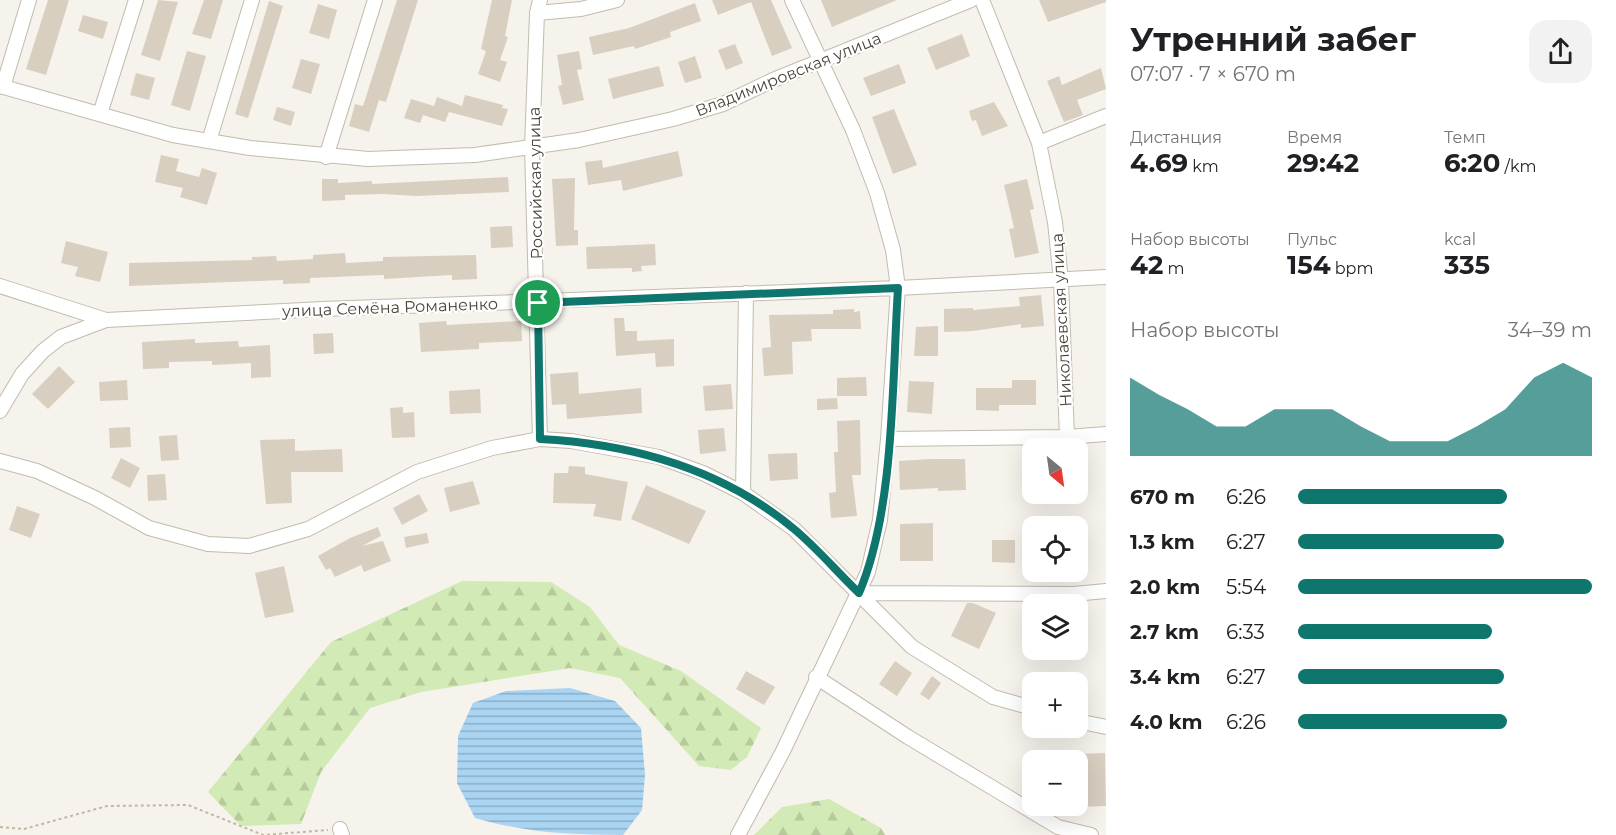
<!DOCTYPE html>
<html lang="ru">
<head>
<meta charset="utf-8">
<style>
	:root { --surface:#fff; --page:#f2f2f2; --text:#202124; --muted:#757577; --accent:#0f766e }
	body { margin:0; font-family:Montserrat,sans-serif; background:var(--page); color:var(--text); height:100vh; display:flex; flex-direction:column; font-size:22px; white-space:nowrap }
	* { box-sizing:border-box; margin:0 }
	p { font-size:20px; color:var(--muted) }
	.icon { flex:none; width:33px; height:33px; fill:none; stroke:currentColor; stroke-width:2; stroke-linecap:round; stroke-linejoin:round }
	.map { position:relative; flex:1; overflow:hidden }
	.drawer { display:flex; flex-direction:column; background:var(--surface); width:510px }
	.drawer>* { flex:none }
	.needle { width:39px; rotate:151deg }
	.tools { position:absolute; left:1022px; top:438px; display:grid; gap:12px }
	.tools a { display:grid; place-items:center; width:66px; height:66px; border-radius:12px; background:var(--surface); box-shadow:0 6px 24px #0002; font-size:30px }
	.pin { position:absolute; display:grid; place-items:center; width:51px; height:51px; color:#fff; margin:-26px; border:3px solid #fff; border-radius:50%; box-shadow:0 2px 6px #0007 }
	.round { display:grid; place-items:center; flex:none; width:63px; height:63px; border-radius:18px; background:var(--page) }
	.headline { display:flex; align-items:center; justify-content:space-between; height:102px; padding:0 24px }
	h1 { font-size:33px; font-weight:700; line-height:45px }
	.metrics { display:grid; grid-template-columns:repeat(3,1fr); gap:9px; height:102px; padding:6px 24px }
	.metrics div { display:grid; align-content:center }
	.metrics b { font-size:26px; font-weight:700 }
	.metrics small { font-size:16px; font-weight:400 }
	.metrics p { font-size:16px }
	.chart { height:168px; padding:12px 24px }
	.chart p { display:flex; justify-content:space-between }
	.chart svg { width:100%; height:108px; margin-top:6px; fill:var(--accent); opacity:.7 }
	ul { padding:0 24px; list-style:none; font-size:20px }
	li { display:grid; grid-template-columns:96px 72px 1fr; align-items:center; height:45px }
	li i { height:15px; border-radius:8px; background:var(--accent) }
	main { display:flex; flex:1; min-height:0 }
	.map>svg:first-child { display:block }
	.forest { fill:url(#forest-firs) }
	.water { fill:url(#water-rules) }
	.building { fill:#d8cfc1 }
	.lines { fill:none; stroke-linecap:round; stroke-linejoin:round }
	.minor-casing { stroke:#c2bbae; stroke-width:16 }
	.path { stroke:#c4b79f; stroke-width:2; stroke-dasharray:3 3; stroke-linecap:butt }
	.minor { stroke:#fff; stroke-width:14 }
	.route-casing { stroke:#fff; stroke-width:12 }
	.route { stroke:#0f766e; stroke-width:8 }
	.labels { text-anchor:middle; stroke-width:4.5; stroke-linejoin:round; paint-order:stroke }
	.street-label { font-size:16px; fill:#4b4439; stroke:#fff }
</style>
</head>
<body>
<main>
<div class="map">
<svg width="1106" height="835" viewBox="0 0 1106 835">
	<defs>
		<pattern id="forest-firs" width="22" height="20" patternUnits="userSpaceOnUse" patternTransform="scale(1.5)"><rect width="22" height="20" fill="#d2eab5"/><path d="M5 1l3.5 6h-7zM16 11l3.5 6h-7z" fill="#b6ca9c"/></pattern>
		<pattern id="water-rules" width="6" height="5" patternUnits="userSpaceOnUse" patternTransform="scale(1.5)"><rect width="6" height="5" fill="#a9d4f2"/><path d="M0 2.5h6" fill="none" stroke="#8caec5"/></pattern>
	</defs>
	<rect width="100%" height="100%" fill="#f6f3ec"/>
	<path class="forest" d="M462 581 551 582 590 607 619 645 681 671 761 728 747 757 731 770 699 766 620 678 570 668 421 692 370 708 321 772 301 824 241 826 208 792 331 642Z
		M829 799 881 828 885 835H754L782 807Z"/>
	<path class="water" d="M570 688 615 701 641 728 645 775 642 810 623 835C570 835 527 833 475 818L457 783 458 736 473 703 506 691Z"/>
	<path class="building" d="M48 0H69L46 75 26 69Z
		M158 0 178 2 160 61 141 55Z
		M204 0H223L211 39 192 34Z
		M397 0H418L386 102 379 100 369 132 349 126 355 104 363 106Z
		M492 0H512L505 36 508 37 500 60 507 62 500 82 478 74 486 51 481 49Z
		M712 0H771L792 48 772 56 751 2 718 15Z
		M821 0H897L832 27Z
		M1039 0H1106V2L1048 22Z
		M269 1 283 6 248 118 235 114Z
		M695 3 701 21 670 32 671 37 635 49 634 46 593 55 589 37 629 28Z
		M318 4 337 10 329 39 309 33Z
		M83 15 108 22 103 39 78 31Z
		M962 34 970 56 936 70 927 48Z
		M735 44 743 63 726 70 718 50Z
		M187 51 206 56 190 111 171 105Z
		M579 51 582 69 577 70 584 100 563 105 558 86 562 85 557 55Z
		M695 56 702 78 685 83 678 62Z
		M301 59 320 64 311 94 292 88Z
		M899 64 906 83 871 96 863 78Z
		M659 66 664 86 613 99 608 79Z
		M1101 68 1106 89 1077 100 1083 115 1064 122 1047 81 1059 76 1062 85Z
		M136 73 155 78 149 100 130 95Z
		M465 95 503 105 502 108 508 109 502 126 449 112 445 122 423 115 420 123 404 118 411 99 434 106 437 97 462 106Z
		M994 102 1008 126 982 136 976 120 972 121 969 111Z
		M277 107 295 112 291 126 273 120Z
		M894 109 917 165 893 174 872 117Z
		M678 151 683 176 623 191 621 180 588 185 585 162 602 160 603 168Z
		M161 155 179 159 176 171 199 177 202 168 217 173 207 205 180 197 183 188 155 182Z
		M508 177 509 192 417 196 382 194 345 195V200L322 201V179H338V183L372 181V184Z
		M575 178 574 230H578V245L556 246 552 179Z
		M1027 179 1034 209 1030 210 1039 253 1015 258 1009 229 1014 228 1004 185Z
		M512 226 513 247 491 248 490 227Z
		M66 241 108 252 100 282 75 276 78 267 61 263Z
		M655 244 656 265 641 266 642 271 632 272V268L587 269 586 247Z
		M345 253 346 263 383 261V257L476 255 477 279 452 280V275L384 279V275L310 278V283L283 284V280L129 286V263L252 260V257L276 256 277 261 313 259V255Z
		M1041 295 1044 326 1021 328V324L973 331 944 332V309L973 308V310L1020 306 1019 297Z
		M854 309V312L860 311 861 329H811L812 341 792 342 793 374 764 376 762 348 771 347 769 315 833 314V310Z
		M614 318H624L625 331H637V341L674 339V366L656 367 655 353 616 356Z
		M446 321 447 325 521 321 522 341 479 343V349L421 352 419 323Z
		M938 326V356H914L916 327Z
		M333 333 334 353 314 354 313 334Z
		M195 339V343L238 341 239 347 270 345 271 377 251 378V363L212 365V361L169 362V368L143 369 142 342Z
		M59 366 75 382 48 409 32 394Z
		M578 372 579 394 641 388 642 413 567 419 566 404 552 405 550 374Z
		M866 377 867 396H837V378Z
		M127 380 128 400 100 401 99 382Z
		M1012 380H1036V405H999V411L976 410V388H1012Z
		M909 381 934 382 932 414 907 412Z
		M731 384 733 409 705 411 703 386Z
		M480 389 481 413 450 414 449 391Z
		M837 398 838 409 817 410V399Z
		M403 407V413L414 412 415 437 392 438 390 408Z
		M860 420 861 475H852L857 516 831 518 829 493 836 492 834 452H838L837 421Z
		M130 427 131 447 110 448 109 428Z
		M724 428 726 451 700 454 698 430Z
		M177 435 179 460 161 461 159 436Z
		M295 439V451L342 449 343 472H291L292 503 266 504 260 440Z
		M797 453 798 479 770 481 768 454Z
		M121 458 140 468 130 488 111 478Z
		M931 459H965L966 490 938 491V488L900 490 899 461Z
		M569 466 585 467V474L628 482 621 521 593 516 596 504 553 503 554 473H568Z
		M165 474 167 500 148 501 147 475Z
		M473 481 480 504 450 512 444 488Z
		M646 485 706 511 689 544 631 519Z
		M419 494 428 511 402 525 393 508Z
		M17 506 40 514 31 538 9 530Z
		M933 523V561H900V524Z
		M378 527 381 536 362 546 383 541 391 561 364 572 361 565 335 577 330 568 326 570 318 556 350 538Z
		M427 533 429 543 406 548 404 537Z
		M992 540H1015V563L992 562Z
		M284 566 294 612 265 618 255 573Z
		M967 603H973L996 613 979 649 951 636Z
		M895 661 912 673 897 696 879 684Z
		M746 671 775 687 764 705 736 689Z
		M932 676 941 683 929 700 920 694Z
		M1105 753 1106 806 1078 807 1077 754Z"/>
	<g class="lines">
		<g class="minor-casing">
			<path id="minor" d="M540 0 537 13 532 147 540 439
				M982 0 1039 143 1055 222 1061 281 1067 437
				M537 13 581 9 617 0
				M0 86 173 135 250 148 368 159 475 155 579 140 673 119 723 104 773 80 971 0
				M3 87 29 0
				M100 114 136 0
				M209 141 252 0
				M1039 143 1106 116
				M326 157 375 0
				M0 286 106 320
				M0 411 22 374 43 351 61 337 106 320 323 309 898 288 1106 277
				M888 439 1067 437 1106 434
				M0 461 37 471 95 498 149 528 208 544 249 546 308 529 417 472 492 448 540 439 571 441 659 457 703 473 743 493 794 529 912 647 993 697 1032 708
				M743 493 746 293
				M859 593 1074 594 1106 591
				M816 677 908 737 1058 827 1091 835
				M1077 721 1106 727
				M340 829 342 835
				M738 835 783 751 868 572 880 520 888 439 898 288 893 250 877 193 853 130 792 0"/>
		</g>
		<path class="path" d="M0 827 24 829 107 806 188 805 263 835 328 830"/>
		<use href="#minor" class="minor"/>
	</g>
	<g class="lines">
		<g class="route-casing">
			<path id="route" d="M898 288C892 380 895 509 859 593 837 572 817 548 794 529 722 469 632 444 540 439L538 303Z"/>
		</g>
		<use href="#route" class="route"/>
	</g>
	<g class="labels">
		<g class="street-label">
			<text transform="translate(788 74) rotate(-22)" y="6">Владимировская улица</text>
			<text transform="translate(535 183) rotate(-91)" y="6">Российская улица</text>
			<text transform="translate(390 307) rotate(-2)" y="6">улица Семёна Романенко</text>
			<text transform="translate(1061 320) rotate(-93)" y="6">Николаевская улица</text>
		</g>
	</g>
</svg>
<div class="tools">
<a><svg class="needle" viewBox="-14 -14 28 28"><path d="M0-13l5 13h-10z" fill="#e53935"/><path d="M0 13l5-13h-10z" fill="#757577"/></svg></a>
<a><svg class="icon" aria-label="locate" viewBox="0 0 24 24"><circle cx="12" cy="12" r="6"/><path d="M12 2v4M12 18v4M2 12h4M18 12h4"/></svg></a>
<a><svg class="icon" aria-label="layers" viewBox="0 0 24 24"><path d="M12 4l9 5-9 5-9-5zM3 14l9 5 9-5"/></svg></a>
<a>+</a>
<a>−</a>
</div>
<div class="pin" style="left:538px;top:303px;background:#1e9e55"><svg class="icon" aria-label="arrive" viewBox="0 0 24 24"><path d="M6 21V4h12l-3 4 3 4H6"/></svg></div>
</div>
<section class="drawer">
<div class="headline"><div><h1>Утренний забег</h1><p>07:07 · 7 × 670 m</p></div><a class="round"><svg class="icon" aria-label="share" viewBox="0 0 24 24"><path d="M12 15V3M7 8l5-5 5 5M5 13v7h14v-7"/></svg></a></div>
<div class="metrics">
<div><p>Дистанция</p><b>4.69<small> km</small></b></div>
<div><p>Время</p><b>29:42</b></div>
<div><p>Темп</p><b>6:20<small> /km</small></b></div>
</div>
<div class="metrics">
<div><p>Набор высоты</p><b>42<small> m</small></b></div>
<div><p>Пульс</p><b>154<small> bpm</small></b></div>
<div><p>kcal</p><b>335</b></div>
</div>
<div class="chart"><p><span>Набор высоты</span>34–39 m</p>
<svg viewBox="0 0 160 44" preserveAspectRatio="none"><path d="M0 44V12L10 19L20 25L30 32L40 32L50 25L60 25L70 25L80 32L90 38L100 38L110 38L120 32L130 25L140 12L150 6L160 12V44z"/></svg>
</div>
<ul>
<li><b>670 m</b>6:26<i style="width:71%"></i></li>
<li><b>1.3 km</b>6:27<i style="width:70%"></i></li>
<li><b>2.0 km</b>5:54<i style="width:100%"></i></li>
<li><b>2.7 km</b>6:33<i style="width:66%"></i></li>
<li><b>3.4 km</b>6:27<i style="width:70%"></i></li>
<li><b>4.0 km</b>6:26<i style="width:71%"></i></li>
</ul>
</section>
</main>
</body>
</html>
